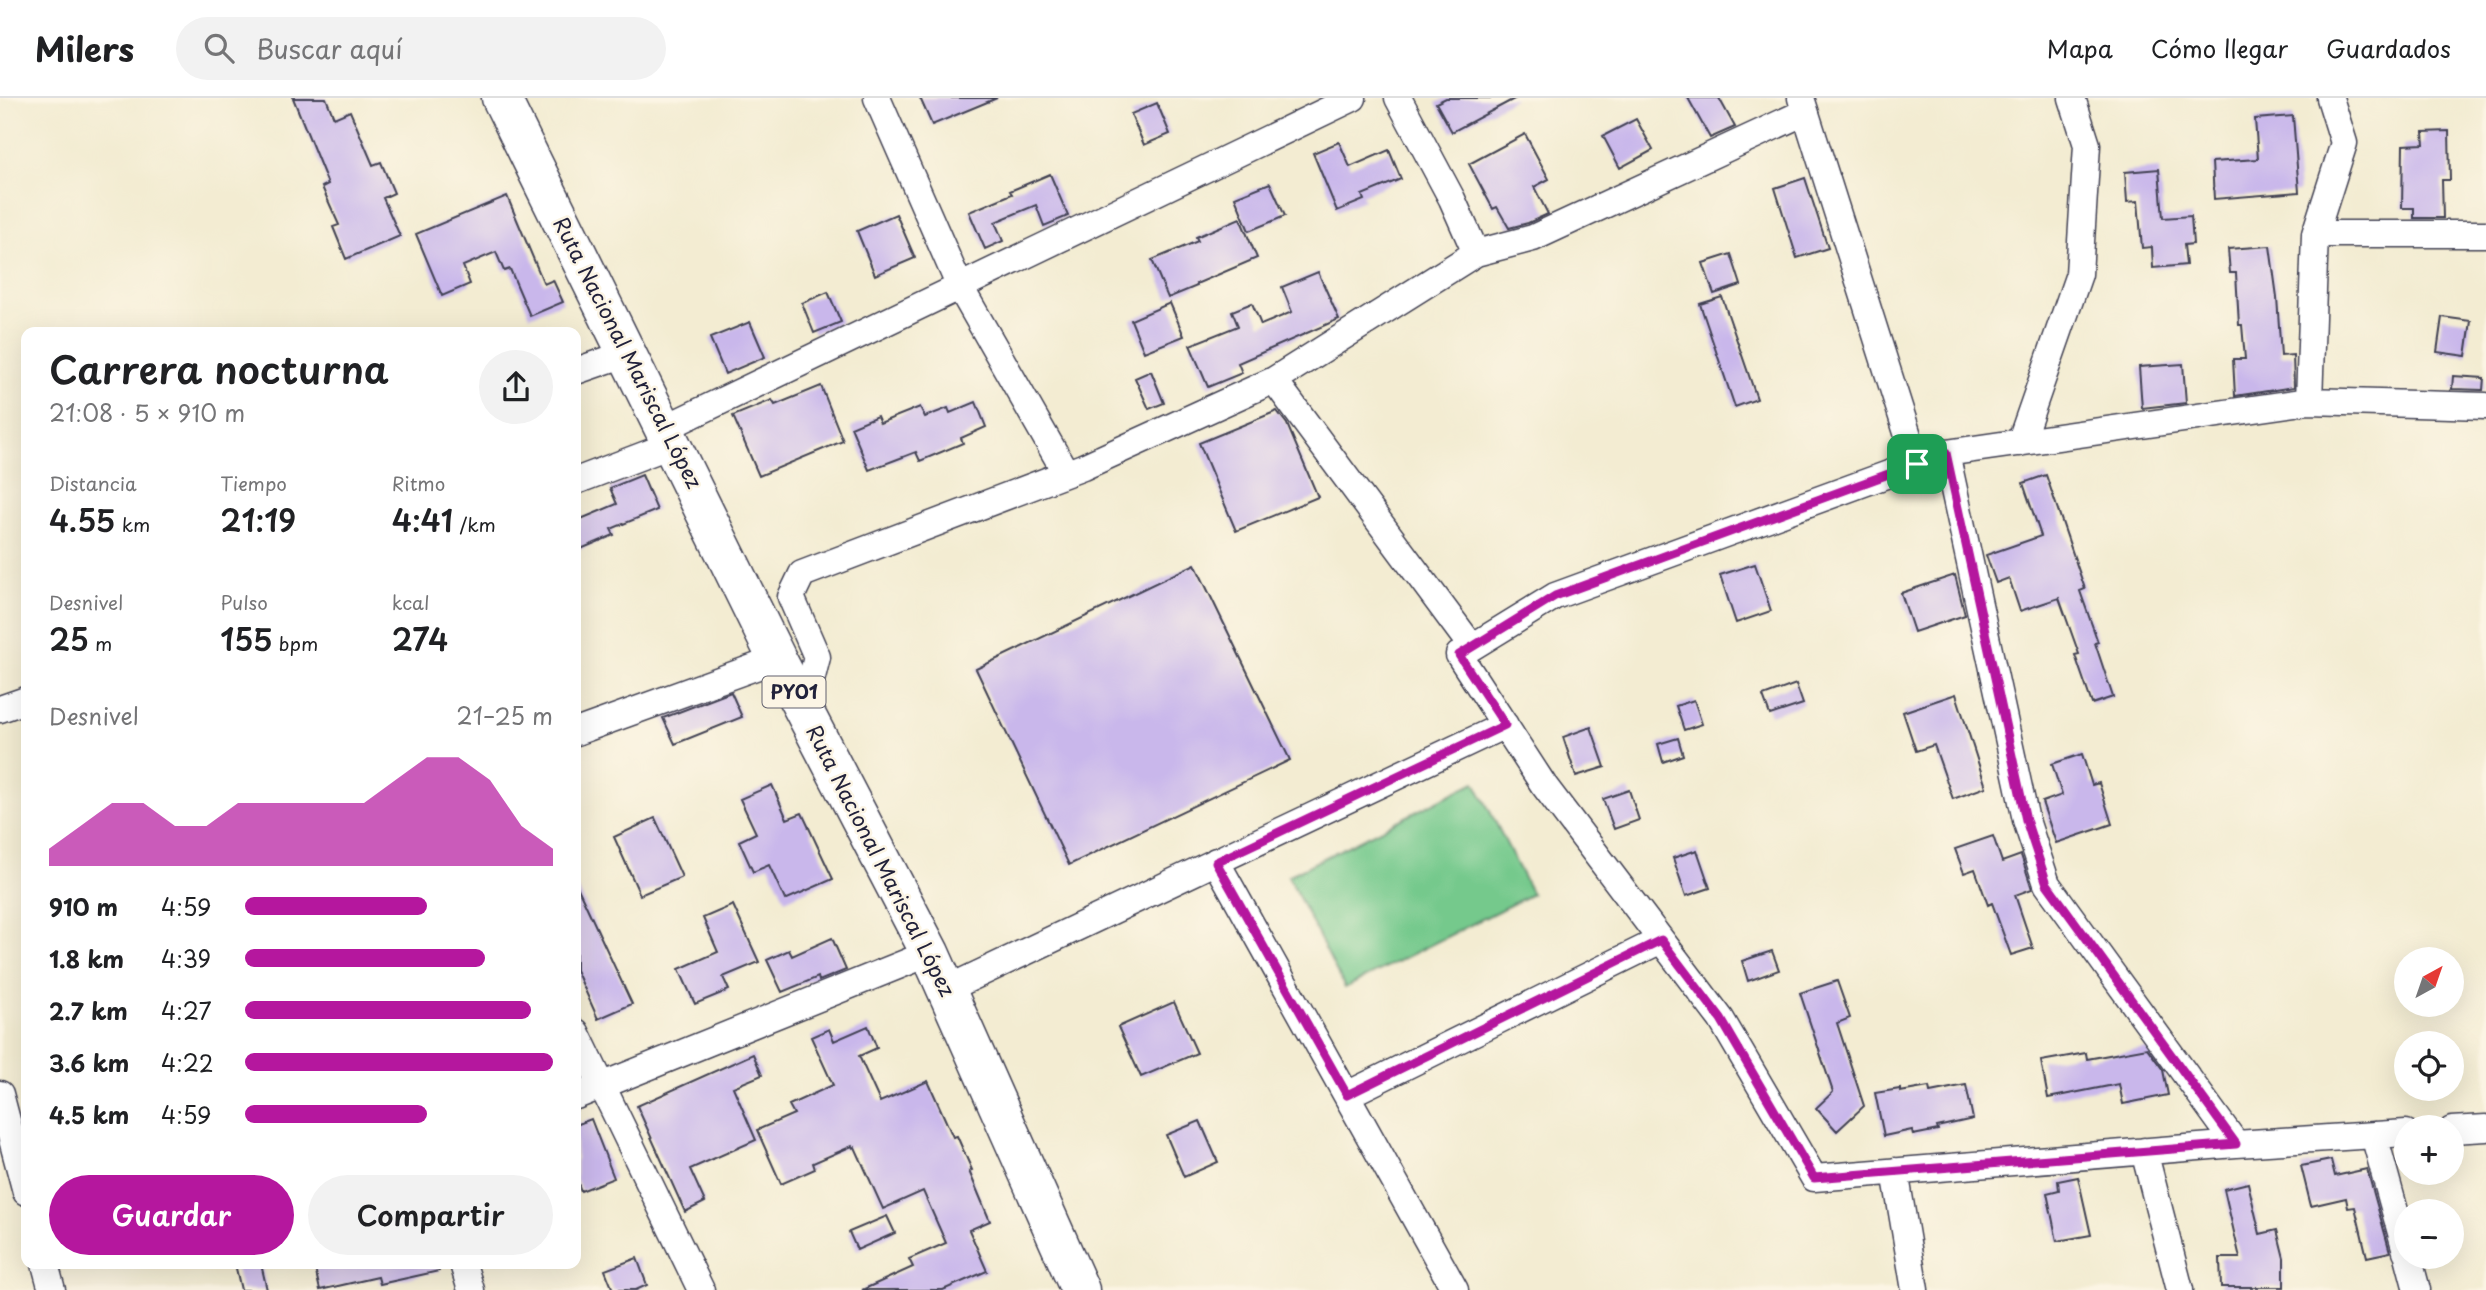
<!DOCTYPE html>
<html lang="es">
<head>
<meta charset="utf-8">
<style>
	:root { --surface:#fff; --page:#f2f2f2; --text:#202124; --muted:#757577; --line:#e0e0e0; --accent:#b5179e }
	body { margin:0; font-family:"Playpen Sans",sans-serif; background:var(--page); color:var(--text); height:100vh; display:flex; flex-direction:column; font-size:26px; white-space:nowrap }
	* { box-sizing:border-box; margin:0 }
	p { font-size:23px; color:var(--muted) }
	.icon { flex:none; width:38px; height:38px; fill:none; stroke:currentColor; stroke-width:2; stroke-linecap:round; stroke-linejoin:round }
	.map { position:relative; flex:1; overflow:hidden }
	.side { position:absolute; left:21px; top:229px; width:560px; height:942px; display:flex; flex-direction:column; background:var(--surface); border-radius:14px; box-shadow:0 7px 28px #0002 }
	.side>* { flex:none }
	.needle { width:46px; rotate:40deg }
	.buttons { position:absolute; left:2394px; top:849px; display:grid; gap:14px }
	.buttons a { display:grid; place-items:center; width:70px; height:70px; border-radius:50%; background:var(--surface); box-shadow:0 7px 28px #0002; font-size:35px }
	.pin { position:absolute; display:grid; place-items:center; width:60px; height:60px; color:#fff; margin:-30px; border-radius:14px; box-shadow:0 4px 10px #0006 }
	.round { display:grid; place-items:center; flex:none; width:74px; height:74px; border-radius:37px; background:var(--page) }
	.summary { display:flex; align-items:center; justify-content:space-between; height:119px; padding:0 28px }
	h1 { font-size:38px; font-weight:600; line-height:52px }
	.stats { display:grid; grid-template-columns:repeat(3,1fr); gap:10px; height:119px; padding:7px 28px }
	.stats div { display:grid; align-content:center }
	.stats b { font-size:30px; font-weight:600 }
	.stats small { font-size:19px; font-weight:400 }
	.stats p { font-size:19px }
	.chart { height:196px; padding:14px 28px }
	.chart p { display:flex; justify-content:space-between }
	.chart svg { width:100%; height:126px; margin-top:7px; fill:var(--accent); opacity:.7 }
	.cta { display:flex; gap:14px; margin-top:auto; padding:14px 28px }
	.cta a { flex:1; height:80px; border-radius:42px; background:var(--accent); color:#fff; font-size:28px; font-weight:600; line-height:80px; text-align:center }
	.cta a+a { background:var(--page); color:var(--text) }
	ul { padding:0 28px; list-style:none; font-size:23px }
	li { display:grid; grid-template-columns:112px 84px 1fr; align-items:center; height:52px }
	li i { height:18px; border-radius:9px; background:var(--accent) }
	header { display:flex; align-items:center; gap:42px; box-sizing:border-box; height:98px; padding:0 35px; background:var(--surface); border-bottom:2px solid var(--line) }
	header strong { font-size:33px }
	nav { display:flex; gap:38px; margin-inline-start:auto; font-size:24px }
	.search { width:490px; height:63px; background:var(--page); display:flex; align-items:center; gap:18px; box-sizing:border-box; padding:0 24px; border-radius:38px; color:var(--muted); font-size:26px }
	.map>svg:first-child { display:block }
	.green { fill:#74c98c; stroke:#4b7664; stroke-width:2 }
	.building { fill:#c9b7eb }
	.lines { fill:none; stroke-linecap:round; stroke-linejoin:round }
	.minor-casing { stroke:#414052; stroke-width:29 }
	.highway-casing { stroke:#414052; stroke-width:41 }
	.minor { stroke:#fff; stroke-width:26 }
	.highway { stroke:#fff; stroke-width:38 }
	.route-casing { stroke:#fff; stroke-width:14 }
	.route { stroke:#b5179e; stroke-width:9 }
	.labels { text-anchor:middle; stroke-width:5; stroke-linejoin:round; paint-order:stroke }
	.shield { fill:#fcf5e5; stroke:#63616e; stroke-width:2 }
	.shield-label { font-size:19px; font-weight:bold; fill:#22223b }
	.street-label { font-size:21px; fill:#22223b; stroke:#fcf5e5 }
</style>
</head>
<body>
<header>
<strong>Milers</strong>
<div class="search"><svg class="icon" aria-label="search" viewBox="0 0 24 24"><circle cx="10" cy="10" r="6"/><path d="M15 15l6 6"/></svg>Buscar aquí</div>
<nav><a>Mapa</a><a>Cómo llegar</a><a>Guardados</a></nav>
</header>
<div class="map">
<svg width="2486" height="1192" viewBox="0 0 2486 1192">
	<rect width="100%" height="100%" fill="#fcf5e5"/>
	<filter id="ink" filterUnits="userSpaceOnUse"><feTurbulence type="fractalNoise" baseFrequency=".0143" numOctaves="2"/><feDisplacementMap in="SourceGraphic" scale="14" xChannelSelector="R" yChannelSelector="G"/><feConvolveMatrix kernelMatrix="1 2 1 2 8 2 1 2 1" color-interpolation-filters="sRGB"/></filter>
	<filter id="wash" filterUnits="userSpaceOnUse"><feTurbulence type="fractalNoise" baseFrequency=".00686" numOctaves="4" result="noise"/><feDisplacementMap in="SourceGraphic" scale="28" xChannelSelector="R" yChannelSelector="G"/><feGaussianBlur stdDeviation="1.57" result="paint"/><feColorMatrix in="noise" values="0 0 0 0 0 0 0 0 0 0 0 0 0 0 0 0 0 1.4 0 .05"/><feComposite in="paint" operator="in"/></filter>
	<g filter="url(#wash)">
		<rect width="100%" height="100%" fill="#f3ecd2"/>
		<path class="green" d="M1475 684 1532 796 1345 890 1288 778Z"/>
		<g id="blocks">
			<path class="building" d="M293 0H326L334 20 350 13 373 67 381 64 394 95 383 100 400 138 346 161 333 129 339 127 322 89 328 86Z
				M920 0H997L932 27Z
				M1446 0H1516L1452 34 1436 5Z
				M1688 0H1719L1735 29 1710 40Z
				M1157 5 1170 36 1144 47 1131 16Z
				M2293 18 2299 94 2214 101 2212 64 2258 61 2255 21Z
				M1636 21 1653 52 1620 70 1603 38Z
				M2449 33 2450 82H2442L2443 120H2414V110H2402L2403 47 2424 46 2423 34Z
				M1525 36 1549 81 1534 89 1548 116 1528 125 1509 130 1497 109 1493 111 1469 66Z
				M1339 44 1350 69 1389 52 1401 81 1362 97 1364 102 1337 113 1313 55Z
				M2159 71 2163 120 2191 118 2193 146 2184 147 2186 167 2153 170 2152 149 2142 150 2138 103 2127 104 2125 74Z
				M1050 76 1068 118 1044 128 1036 107 995 124 1003 143 985 151 969 114 1012 96 1010 93Z
				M1805 80 1828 150 1797 160 1775 90Z
				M1270 85 1285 118 1249 133 1235 99Z
				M507 98 544 186 553 182 563 204 530 218 510 171 504 173 496 154 463 168 470 186 442 198 416 136Z
				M896 116 915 160 875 177 857 133Z
				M1240 120 1257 160 1196 186 1197 188 1168 200 1152 162 1198 143 1196 139Z
				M2270 148 2277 199 2281 258 2293 257 2294 289 2235 298 2233 261H2245L2242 227H2239L2236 175H2230L2228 151Z
				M1731 156 1741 187 1714 196 1703 165Z
				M1318 174 1339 221 1238 265 1242 275 1208 289 1190 247 1238 228 1232 213 1252 205 1261 227 1292 214 1282 189Z
				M828 194 841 224 814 235 802 205Z
				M1722 199 1757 301 1735 309 1700 206Z
				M1170 205 1184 238 1144 254 1131 222Z
				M2442 219 2471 223 2466 258 2437 254Z
				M750 224 765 259 725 276 710 240Z
				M2183 266 2186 305 2142 310 2139 269Z
				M1151 273 1164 305 1149 311 1135 280Z
				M2453 278 2484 280 2483 292 2452 291Z
				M821 288 843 343 759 378 733 318 772 302 775 307Z
				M976 304 986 329 961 340 963 345 920 363 916 354 869 372 851 329 877 318 880 325 920 309 925 319 948 310 950 315Z
				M1277 313 1287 326 1318 399 1236 433 1199 345Z
				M642 377 657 412 611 431 614 437 576 453V423L617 406 610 390Z
				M2046 377 2085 491 2080 493 2098 544 2095 545 2113 599 2092 606 2075 557 2079 556 2059 500 2020 513 2009 480 1996 485 1986 457 2041 438 2023 385Z
				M1195 466 1290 662 1069 767 976 571Z
				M1755 466 1771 513 1736 525 1720 477Z
				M1955 477 1965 517 1914 534 1901 495Z
				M1796 586 1803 606 1770 617 1763 598Z
				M731 594 742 619 675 646 663 620Z
				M1956 596 1986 689 1953 701 1934 647 1916 653 1903 614Z
				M1694 602 1702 626 1684 632 1676 608Z
				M1591 629 1605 669 1576 678 1563 639Z
				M1678 640 1683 657 1663 664 1658 646Z
				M2082 656 2092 687 2099 685 2112 726 2056 745 2042 704 2062 697 2052 666Z
				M772 687 787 721 802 715 833 781 785 802 769 767 753 774 739 743 756 735 740 701Z
				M1629 692 1639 722 1614 731 1603 701Z
				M655 720 682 779 640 797 614 739Z
				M1993 738 2002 764 2021 757 2032 791 2015 797 2033 850 2011 857 1992 805 1988 807 1975 771 1964 775 1955 751Z
				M1697 752 1710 790 1686 798 1673 760Z
				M576 786 632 906 598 921 576 872Z
				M733 807 759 864 723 879 729 892 695 906 679 871 718 854 703 820Z
				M832 840 846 872 819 883 818 879 782 894 767 862 789 852 792 858Z
				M1772 853 1779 872 1748 883 1742 863Z
				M1837 883 1850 920 1837 925 1864 1008 1837 1033 1816 1010 1833 994 1800 895Z
				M1174 904 1197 955 1141 979 1118 929Z
				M868 928 877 950 859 958 880 1004 928 983 953 1039 957 1038 972 1072 969 1073 990 1123 969 1132 987 1173 943 1192H862L913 1169 909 1161 946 1145 923 1093 883 1111 855 1049 853 1050 852 1048 813 1065 815 1071 781 1086 757 1032 794 1016 789 1007 833 987 811 939 829 931 834 943Z
				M2147 950 2163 972 2168 997 2123 1006 2119 986 2048 1000 2041 963 2086 955 2087 961Z
				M753 956 762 977 733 989 756 1042 690 1071 705 1104 685 1114 637 1008Z
				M1966 987 1973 1021 1937 1029 1938 1032 1913 1037 1912 1032 1884 1038 1875 995 1900 991V994L1929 989 1930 994Z
				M591 1021 614 1080 581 1093 576 1080V1027Z
				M1200 1023 1218 1064 1184 1079 1166 1037Z
				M2331 1062 2335 1078 2367 1071 2390 1154 2367 1159 2355 1109 2348 1110 2346 1100 2311 1108 2301 1068Z
				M2078 1079 2091 1137 2057 1143 2047 1095 2059 1092 2058 1083Z
				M2248 1085 2260 1136 2277 1132 2284 1160V1189H2221L2220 1160H2240L2224 1091Z
				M887 1118 895 1135 857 1152 849 1134Z
				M637 1160 647 1187 636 1192H613L605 1172Z
				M235 1166H261L267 1192H241Z
				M314 1166H439V1173L380 1186 378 1179 320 1192Z"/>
		</g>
	</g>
	<g filter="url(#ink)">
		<use href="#blocks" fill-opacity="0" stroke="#414052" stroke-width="2"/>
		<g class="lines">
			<g class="minor-casing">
				<path id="minor" d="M877 0 960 189 1066 375
					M1398 0 1452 101 1476 155
					M1801 0 1917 366
					M2315 136H2486
					M576 273 625 256
					M1274 282 1472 549
					M2309 303 2315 136 2344 45 2330 0
					M665 330 1353 0
					M2020 345 2079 176 2087 47 2072 0
					M1946 355 2026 722 2047 786 2236 1046
					M576 383 673 346
					M793 593 812 579 817 559 791 499 802 476 1083 369 1274 282 1476 155 1533 140 1805 14
					M0 611 26 602
					M576 634 777 561
					M1216 763 1455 1192
					M947 891 1505 627
					M576 934 701 1192
					M0 996 26 1094
					M1347 997 1661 842
					M576 998 930 855
					M2452 1032 2486 1030
					M2406 1035 2236 1046 1814 1080 1721 921 1543 686 1459 557 1555 498 1946 355 2309 303 2486 308
					M2374 1037 2406 1153
					M2144 1053 2180 1192
					M1895 1073 1915 1192
					M2408 1158 2417 1192
					M45 1166 52 1192
					M463 1166 471 1192"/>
			</g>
			<g class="highway-casing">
				<path id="highway" d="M501 0 777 561 930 855 1080 1192"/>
			</g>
			<use href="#minor" class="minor"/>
			<use href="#highway" class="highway"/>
		</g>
	</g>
	<g class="lines" filter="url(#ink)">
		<g class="route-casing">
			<path id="route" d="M1946 355 2026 722 2047 786 2236 1046 1814 1080 1721 921 1661 842 1347 997 1216 764 1505 627 1459 557 1555 498Z"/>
		</g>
		<use href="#route" class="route"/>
	</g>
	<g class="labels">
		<rect class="shield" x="762.5" y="578.5" width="63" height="31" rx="5"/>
		<g class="shield-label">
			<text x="794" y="601">PY01</text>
		</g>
		<g class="street-label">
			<text transform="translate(627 255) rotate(63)" y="7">Ruta Nacional Mariscal López</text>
			<text transform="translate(880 763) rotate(63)" y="7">Ruta Nacional Mariscal López</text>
		</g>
	</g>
</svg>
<div class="buttons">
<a><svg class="needle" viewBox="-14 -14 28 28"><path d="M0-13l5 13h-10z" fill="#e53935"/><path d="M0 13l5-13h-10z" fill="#757577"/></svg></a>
<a><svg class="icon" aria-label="locate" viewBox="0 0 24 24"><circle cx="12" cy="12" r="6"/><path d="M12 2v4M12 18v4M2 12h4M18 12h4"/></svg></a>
<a>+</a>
<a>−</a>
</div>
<div class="pin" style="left:1917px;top:366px;background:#1e9e55"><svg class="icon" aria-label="arrive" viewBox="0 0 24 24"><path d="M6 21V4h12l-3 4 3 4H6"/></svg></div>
<section class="side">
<div class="summary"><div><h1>Carrera nocturna</h1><p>21:08 · 5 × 910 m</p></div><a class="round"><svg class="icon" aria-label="share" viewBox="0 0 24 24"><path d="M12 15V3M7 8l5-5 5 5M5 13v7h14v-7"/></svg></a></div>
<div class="stats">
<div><p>Distancia</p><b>4.55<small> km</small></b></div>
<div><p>Tiempo</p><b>21:19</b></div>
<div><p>Ritmo</p><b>4:41<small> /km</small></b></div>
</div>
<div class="stats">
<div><p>Desnivel</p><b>25<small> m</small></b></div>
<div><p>Pulso</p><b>155<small> bpm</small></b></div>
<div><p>kcal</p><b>274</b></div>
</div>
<div class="chart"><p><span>Desnivel</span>21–25 m</p>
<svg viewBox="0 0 160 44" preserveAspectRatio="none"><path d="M0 44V38L10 30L20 22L30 22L40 30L50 30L60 22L70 22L80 22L90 22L100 22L110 14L120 6L130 6L140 14L150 30L160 38V44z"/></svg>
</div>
<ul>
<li><b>910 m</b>4:59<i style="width:59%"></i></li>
<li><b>1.8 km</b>4:39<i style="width:78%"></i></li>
<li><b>2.7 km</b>4:27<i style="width:93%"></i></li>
<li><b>3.6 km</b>4:22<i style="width:100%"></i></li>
<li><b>4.5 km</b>4:59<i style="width:59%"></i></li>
</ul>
<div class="cta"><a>Guardar</a><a>Compartir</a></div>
</section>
</div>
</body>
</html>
